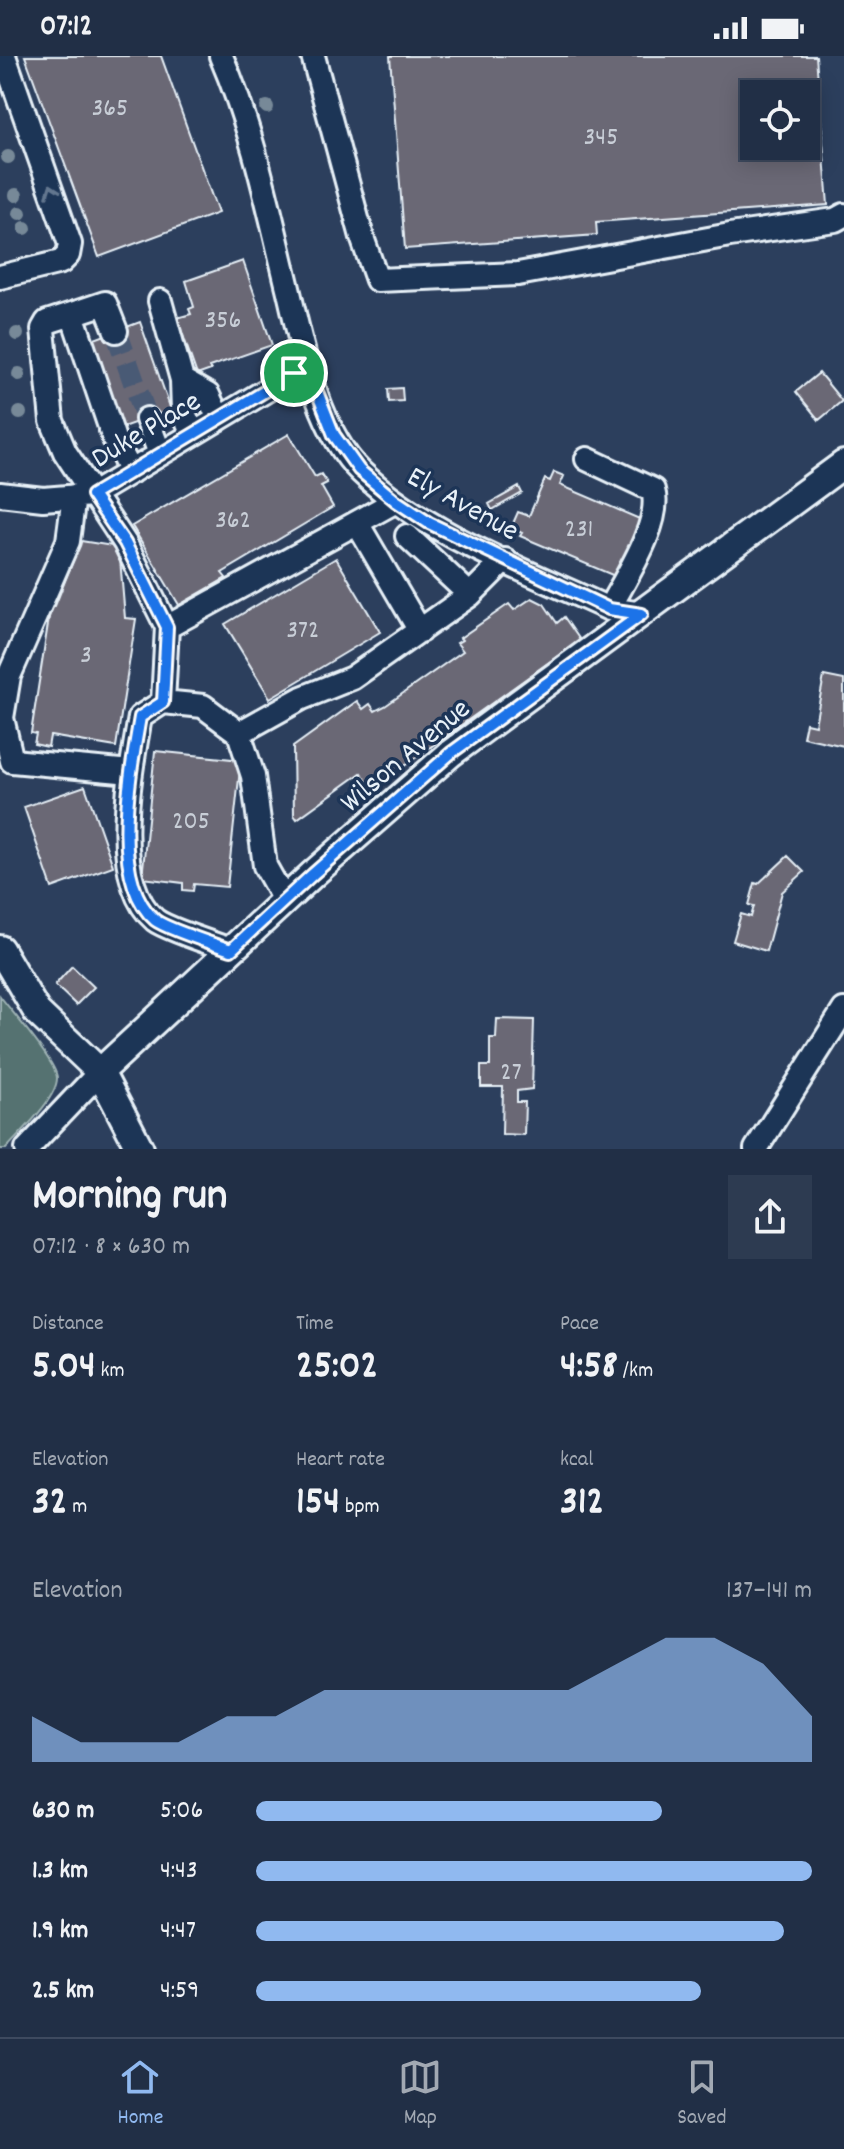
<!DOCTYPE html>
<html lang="en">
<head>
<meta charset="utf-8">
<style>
	:root { --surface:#212f46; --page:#2d3b51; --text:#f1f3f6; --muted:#a2a9b3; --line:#3e4a5f; --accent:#90b9f0 }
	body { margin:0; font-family:Dekko,sans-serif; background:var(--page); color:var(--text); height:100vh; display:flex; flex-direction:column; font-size:30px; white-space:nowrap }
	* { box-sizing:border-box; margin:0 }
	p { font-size:26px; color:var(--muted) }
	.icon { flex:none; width:44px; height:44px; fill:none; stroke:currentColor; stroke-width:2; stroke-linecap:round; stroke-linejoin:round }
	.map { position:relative; height:1093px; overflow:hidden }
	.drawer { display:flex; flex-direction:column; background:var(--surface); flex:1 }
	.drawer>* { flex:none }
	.fabs { position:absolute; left:740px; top:24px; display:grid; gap:16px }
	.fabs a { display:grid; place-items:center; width:80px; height:80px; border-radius:0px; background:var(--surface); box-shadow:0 4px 20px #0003,0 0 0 2px var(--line); font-size:40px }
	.pin { position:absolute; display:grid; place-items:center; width:68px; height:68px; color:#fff; margin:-34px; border:4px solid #fff; border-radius:50%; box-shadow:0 2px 8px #0007 }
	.round { display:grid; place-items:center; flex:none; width:84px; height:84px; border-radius:0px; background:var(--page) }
	.summary { display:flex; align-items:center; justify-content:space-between; height:136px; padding:0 32px }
	h1 { font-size:44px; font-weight:800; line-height:60px }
	.figures { display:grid; grid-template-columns:repeat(3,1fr); gap:12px; height:136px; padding:8px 32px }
	.figures div { display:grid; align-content:center }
	.figures b { font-size:40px; font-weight:800 }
	.figures small { font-size:22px; font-weight:400 }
	.figures p { font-size:22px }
	.chart { height:224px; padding:16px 32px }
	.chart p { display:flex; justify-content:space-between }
	.chart svg { width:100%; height:144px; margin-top:8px; fill:var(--accent); opacity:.7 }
	ul { padding:0 32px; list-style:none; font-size:26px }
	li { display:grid; grid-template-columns:128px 96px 1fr; align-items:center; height:60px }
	li i { height:20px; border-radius:10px; background:var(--accent) }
	.status { display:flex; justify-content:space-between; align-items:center; height:56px; padding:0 40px; background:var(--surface); direction:ltr }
	.status svg { height:22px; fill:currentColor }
	.dock { display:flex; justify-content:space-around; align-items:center; height:112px; border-top:2px solid var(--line); background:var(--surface); font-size:22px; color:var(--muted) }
	.dock a { display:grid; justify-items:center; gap:4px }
	.dock .active { color:var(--accent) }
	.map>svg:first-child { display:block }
	.green { fill:#557271; stroke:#9eb2b4; stroke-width:2 }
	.building { fill:#6a6775; stroke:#e8f1f8; stroke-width:2; fill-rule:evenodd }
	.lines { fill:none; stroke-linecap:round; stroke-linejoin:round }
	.minor-tunnel { stroke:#485a74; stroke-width:22; stroke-dasharray:22 11; stroke-linecap:butt }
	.minor-casing { stroke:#e8f1f8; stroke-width:28 }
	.major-casing { stroke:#e8f1f8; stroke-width:32 }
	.minor { stroke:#1d3557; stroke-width:22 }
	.major { stroke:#1d3557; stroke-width:26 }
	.tree { fill:#778998 }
	.oneway { stroke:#64778f }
	.route-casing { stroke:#fff; stroke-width:16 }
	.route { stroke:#1a73e8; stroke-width:10 }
	.labels { text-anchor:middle; stroke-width:7; stroke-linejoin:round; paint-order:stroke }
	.number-label { font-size:26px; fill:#c8ced7 }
	.street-label { font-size:30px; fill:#e8f1f8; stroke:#1d3557 }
</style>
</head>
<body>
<div class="status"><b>07:12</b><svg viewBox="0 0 49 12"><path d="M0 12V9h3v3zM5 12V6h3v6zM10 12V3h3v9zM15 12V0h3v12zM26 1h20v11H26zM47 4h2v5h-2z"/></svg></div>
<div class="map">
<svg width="844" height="1093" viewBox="0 0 844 1093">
	<rect width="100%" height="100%" fill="#2c3f5d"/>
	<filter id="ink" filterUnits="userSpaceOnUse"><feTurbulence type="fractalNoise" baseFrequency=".0125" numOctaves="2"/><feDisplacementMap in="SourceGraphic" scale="16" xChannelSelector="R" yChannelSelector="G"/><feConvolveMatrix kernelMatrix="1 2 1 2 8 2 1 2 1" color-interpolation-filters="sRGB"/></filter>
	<g filter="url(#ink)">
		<path class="green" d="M0 940C11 955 57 1007 57 1022 57 1043 20 1077 6 1093H0Z"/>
		<path class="building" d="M25 0H161L218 157 99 201Z
			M390 0H816L828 149 596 166 597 179 405 193ZM754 38H806V90H754Z
			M243 205 272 289 209 311 211 314 197 319 177 262 191 258 189 253 194 251 186 225Z
			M140 266 171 354 120 372 89 285Z
			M819 317 842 345 819 364 796 336Z
			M402 332 403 345 389 346 388 333Z
			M289 378 315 421 321 418 327 427 321 430 333 451 222 517 226 522 179 549 132 470Z
			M554 416 564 420 560 429 642 464 617 521 520 480 522 477 511 472 518 456 529 460 545 423 550 425Z
			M519 431 522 437 492 454 489 448Z
			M81 485 119 491 125 562 136 563 116 691 50 680 48 691 34 688 36 678 31 677 50 555H47L48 549 55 550Z
			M336 502 380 576 270 642 225 568Z
			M532 542 544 548 557 567 564 561 580 584 372 733 361 717 297 763 294 759 293 691 357 645 363 653 370 648 375 655 385 650 463 595 457 587 462 584 460 582 509 548 514 554Z
			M824 620 844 624V690L803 681 806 667 815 669Z
			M155 695 241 704 227 831 194 828 193 835 183 834V827L142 822Z
			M85 730 113 810 52 832 24 751Z
			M788 800 804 816 782 836 766 895 733 885 741 858 751 861 754 850 749 849 755 827 758 828Z
			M72 910 94 931 76 949 55 929Z
			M497 963 534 964 532 1033 517 1035V1046H525L524 1079 502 1078 503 1031H481V1010H490V982H496Z"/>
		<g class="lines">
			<path class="minor-tunnel" d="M116 275 147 363"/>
			<g class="minor-casing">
				<path id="minor" d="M221 0C253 74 269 154 288 232 302 290 317 373 361 416 426 479 528 515 609 553L642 558
					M313 0 362 181 377 224 518 218 730 179 835 164 844 159
					M0 221 61 206 68 199 70 188 4 0
					M160 245 182 324 183 355 193 378
					M72 258 105 247 116 275
					M182 324 208 339 219 363
					M147 363 160 398
					M587 403 653 434C663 466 624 524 609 553
					M131 416 114 383 72 258 47 266 43 273 52 365 65 396 125 487 167 571
					M0 438 43 443 92 439 307 310
					M74 440 68 485 9 620 2 662 12 705 131 716
					M357 467 420 575
					M407 480 470 539
					M163 646 167 571 396 445
					M239 677 302 642 352 622 470 539 505 504
					M231 894C216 889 165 872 155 864 108 823 131 715 140 661L163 646 203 650 239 677 253 720 265 810 284 844
					M27 1093 100 1016
					M756 1093 844 954"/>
			</g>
			<g class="major-casing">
				<path id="major" d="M0 893 37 956 100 1016 140 1093
					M100 1016 313 818 451 697 844 408"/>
			</g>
			<use href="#minor" class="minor"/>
			<use href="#major" class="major"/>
		</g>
		<g class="tree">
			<circle cx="267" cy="51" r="7"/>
			<circle cx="8" cy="101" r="7"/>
			<circle cx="16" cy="139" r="7"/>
			<circle cx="20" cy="157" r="7"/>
			<circle cx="25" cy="172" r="7"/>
			<circle cx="17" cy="278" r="7"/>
			<circle cx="19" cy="318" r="7"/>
			<circle cx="20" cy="357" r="7"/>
		</g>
		<defs><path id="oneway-chevron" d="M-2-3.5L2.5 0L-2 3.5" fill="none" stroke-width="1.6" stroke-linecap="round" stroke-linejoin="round" transform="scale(2)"/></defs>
		<use class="oneway" href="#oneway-chevron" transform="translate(52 134) rotate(-110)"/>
	</g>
	<g class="lines" filter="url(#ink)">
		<g class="route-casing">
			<path id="route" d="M307 310 334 379 359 414 396 445 429 467 609 553 642 558 451 697 313 818 231 894C216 889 165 872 155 864 108 823 131 715 140 661L163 646 167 571 125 487 92 439Z"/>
		</g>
		<use href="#route" class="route"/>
	</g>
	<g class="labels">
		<g class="number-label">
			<text x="110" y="59">365</text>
			<text x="601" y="88">345</text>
			<text x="223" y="271">356</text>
			<text x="233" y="471">362</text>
			<text x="579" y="480">231</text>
			<text x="303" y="581">372</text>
			<text x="86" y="606">3</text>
			<text x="191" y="772">205</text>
			<text x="511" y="1023">27</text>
		</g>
		<g class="street-label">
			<text transform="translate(145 372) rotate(-31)" y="10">Duke Place</text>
			<text transform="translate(464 446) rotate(29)" y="10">Ely Avenue</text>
			<text transform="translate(404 698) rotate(-40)" y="10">Wilson Avenue</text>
		</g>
	</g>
</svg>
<div class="fabs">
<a><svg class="icon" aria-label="locate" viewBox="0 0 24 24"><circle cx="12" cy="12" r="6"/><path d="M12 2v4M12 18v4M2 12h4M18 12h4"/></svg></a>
</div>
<div class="pin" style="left:294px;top:317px;background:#1e9e55"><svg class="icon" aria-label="arrive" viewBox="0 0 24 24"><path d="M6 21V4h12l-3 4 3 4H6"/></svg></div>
</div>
<section class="drawer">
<div class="summary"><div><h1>Morning run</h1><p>07:12 · 8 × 630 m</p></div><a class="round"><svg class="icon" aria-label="share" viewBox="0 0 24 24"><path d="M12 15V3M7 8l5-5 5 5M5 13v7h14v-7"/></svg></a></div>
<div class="figures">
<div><p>Distance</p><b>5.04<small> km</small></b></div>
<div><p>Time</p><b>25:02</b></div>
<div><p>Pace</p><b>4:58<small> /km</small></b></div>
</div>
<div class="figures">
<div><p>Elevation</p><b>32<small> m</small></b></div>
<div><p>Heart rate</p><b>154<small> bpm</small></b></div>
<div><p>kcal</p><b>312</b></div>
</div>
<div class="chart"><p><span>Elevation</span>137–141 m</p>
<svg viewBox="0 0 160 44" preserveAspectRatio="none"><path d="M0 44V30L10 38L20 38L30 38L40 30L50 30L60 22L70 22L80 22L90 22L100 22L110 22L120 14L130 6L140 6L150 14L160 30V44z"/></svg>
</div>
<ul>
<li><b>630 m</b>5:06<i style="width:73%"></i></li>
<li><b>1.3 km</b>4:43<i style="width:100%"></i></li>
<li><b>1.9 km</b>4:47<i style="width:95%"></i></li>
<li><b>2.5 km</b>4:59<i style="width:80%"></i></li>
</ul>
</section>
<nav class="dock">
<a class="active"><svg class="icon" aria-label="home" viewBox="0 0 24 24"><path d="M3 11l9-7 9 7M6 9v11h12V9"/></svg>Home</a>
<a><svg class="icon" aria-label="map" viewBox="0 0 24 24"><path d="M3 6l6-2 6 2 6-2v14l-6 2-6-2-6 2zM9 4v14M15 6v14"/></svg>Map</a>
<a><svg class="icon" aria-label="saved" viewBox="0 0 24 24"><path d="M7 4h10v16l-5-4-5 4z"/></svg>Saved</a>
</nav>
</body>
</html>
